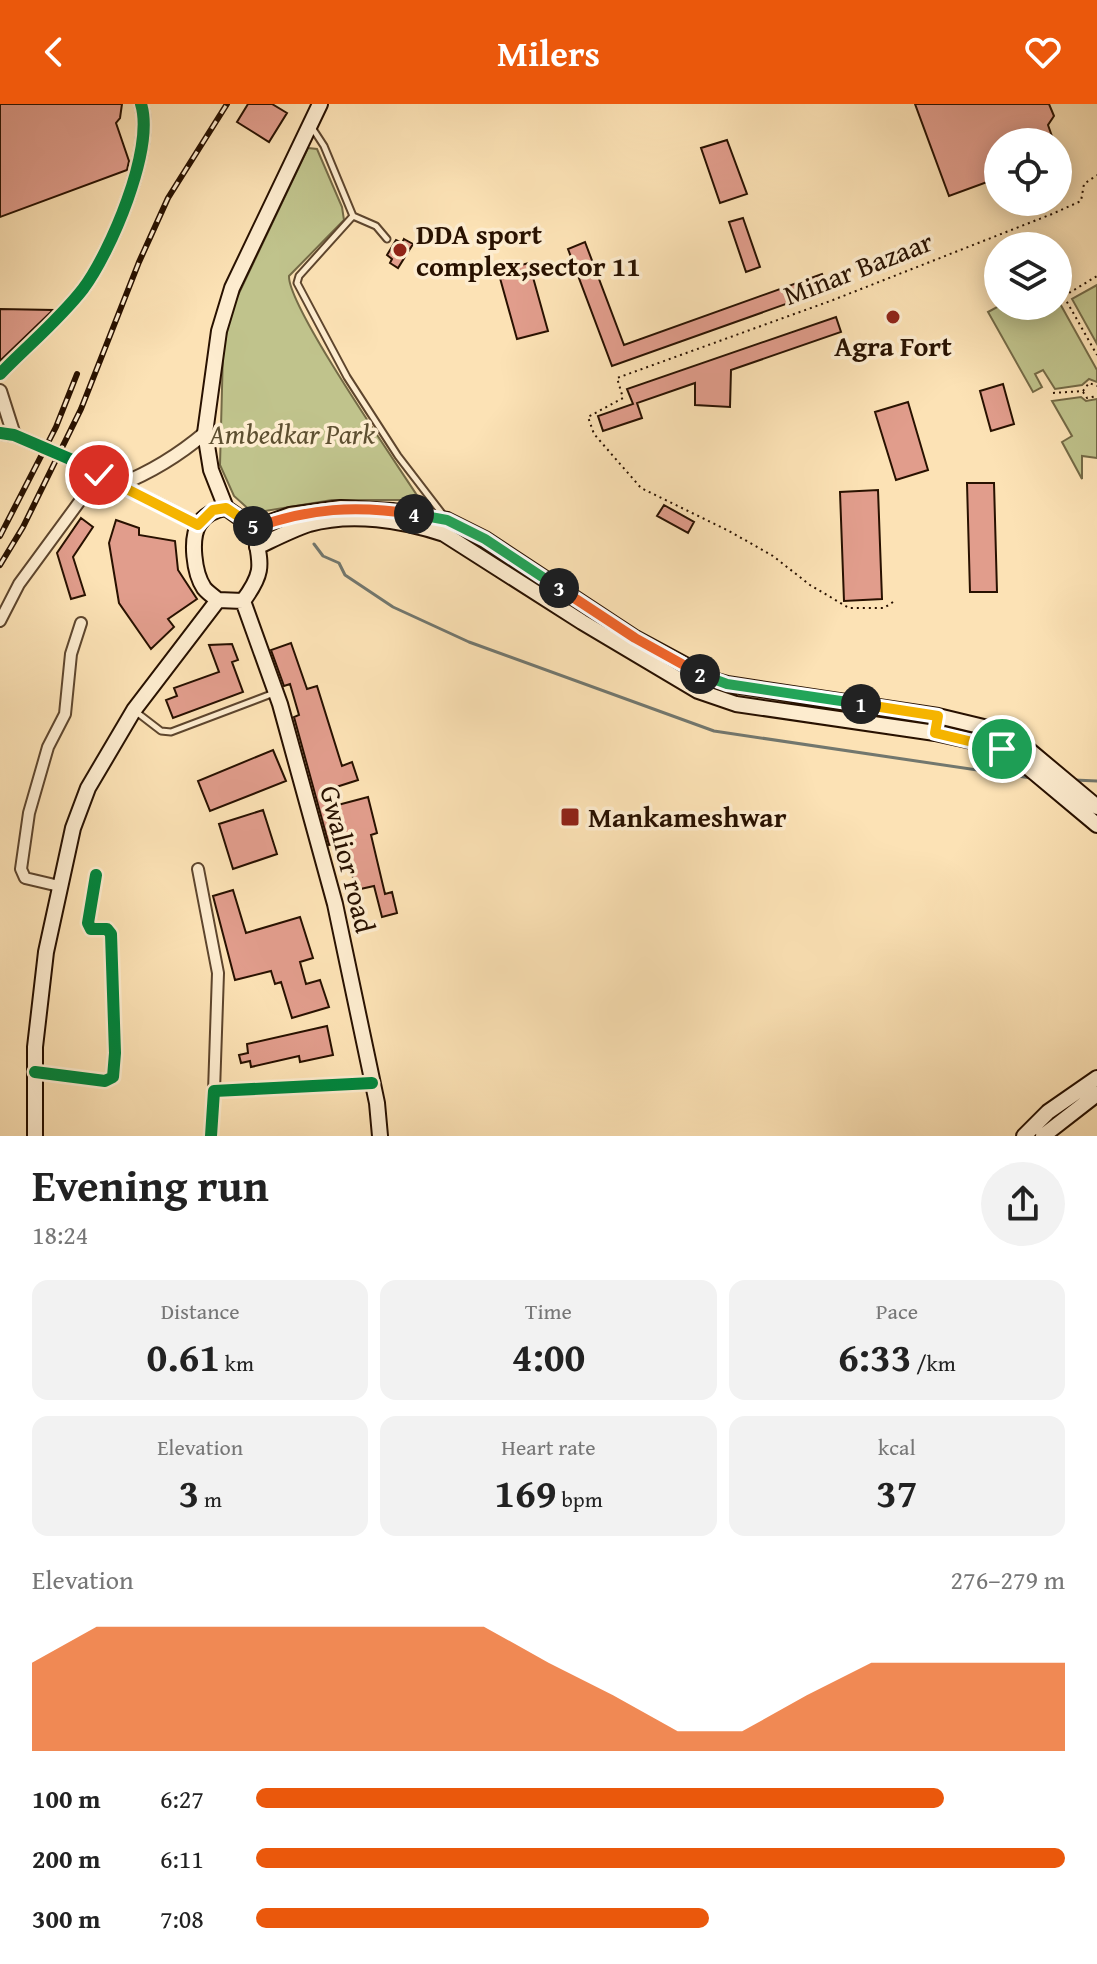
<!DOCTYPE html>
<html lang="en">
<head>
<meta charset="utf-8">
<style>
	:root { --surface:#fff; --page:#f2f2f2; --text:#222; --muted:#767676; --accent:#ea580c }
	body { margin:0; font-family:"Gentium Book Plus",serif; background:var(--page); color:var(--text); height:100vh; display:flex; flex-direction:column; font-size:30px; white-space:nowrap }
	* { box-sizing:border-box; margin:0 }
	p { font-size:26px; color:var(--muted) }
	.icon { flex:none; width:44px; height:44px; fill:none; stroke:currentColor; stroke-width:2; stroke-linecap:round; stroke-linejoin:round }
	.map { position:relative; height:1032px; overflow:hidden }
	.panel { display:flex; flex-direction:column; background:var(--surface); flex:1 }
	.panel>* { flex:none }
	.tools { position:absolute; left:984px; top:24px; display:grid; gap:16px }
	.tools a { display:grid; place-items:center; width:88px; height:88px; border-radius:50%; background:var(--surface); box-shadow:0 4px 20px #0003; font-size:40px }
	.pin { position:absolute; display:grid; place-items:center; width:68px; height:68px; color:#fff; margin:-34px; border:4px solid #fff; border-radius:50%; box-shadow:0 2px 8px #0007 }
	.km { position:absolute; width:40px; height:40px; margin:-20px; border-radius:50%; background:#222; color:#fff; font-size:22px; line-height:40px; text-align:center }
	.round { display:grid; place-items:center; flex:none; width:84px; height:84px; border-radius:42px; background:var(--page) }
	.head { display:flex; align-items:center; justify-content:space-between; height:136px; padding:0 32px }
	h1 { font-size:44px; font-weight:700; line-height:60px }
	.stats { display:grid; grid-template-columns:repeat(3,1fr); gap:12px; height:136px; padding:8px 32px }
	.stats div { display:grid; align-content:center; border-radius:16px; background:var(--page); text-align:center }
	.stats b { font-size:40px; font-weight:700 }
	.stats small { font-size:22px; font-weight:400 }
	.stats p { font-size:22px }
	.chart { height:224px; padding:16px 32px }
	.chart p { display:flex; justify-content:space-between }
	.chart svg { width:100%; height:144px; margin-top:8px; fill:var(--accent); opacity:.7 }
	ul { padding:0 32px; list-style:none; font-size:26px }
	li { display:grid; grid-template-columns:128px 96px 1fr; align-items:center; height:60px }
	li i { height:20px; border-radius:10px; background:var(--accent) }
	header { display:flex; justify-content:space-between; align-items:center; height:104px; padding:0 32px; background:var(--accent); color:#fff; font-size:36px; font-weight:700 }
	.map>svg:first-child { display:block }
	.green { fill:#c0c38c; stroke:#746a46; stroke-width:2 }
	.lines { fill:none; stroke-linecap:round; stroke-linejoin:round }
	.stream { stroke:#72776e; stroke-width:3 }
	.building { fill:#e19d8c; stroke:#281100; stroke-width:2 }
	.service-casing { stroke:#5d452d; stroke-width:9 }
	.minor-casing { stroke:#5d452d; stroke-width:14 }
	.tertiary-casing { stroke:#5d452d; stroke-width:16 }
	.secondary-casing { stroke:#281100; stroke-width:18 }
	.path { stroke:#281100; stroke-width:2; stroke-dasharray:2 4; stroke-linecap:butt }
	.service { stroke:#fdeccf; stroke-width:5 }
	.minor { stroke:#fdeccf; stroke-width:10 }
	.tertiary { stroke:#fdeccf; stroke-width:12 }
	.secondary { stroke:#fdeccf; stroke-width:14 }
	.rail-casing { stroke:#281100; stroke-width:6 }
	.rail { stroke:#fdeccf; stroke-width:3; stroke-dasharray:9; stroke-linecap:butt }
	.cycleway-casing { stroke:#fdeccf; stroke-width:17 }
	.cycleway { stroke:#00873e; stroke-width:12 }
	.split-1-casing { stroke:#fff; stroke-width:16 }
	.split-2-casing { stroke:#fff; stroke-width:16 }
	.split-3-casing { stroke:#fff; stroke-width:16 }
	.split-4-casing { stroke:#fff; stroke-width:16 }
	.split-5-casing { stroke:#fff; stroke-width:16 }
	.split-6-casing { stroke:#fff; stroke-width:16 }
	.split-1 { stroke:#f5b400; stroke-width:10 }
	.split-2 { stroke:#22a559; stroke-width:10 }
	.split-3 { stroke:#f0652b; stroke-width:10 }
	.split-4 { stroke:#22a559; stroke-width:10 }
	.split-5 { stroke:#f0652b; stroke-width:10 }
	.split-6 { stroke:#f5b400; stroke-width:10 }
	.poi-dot { fill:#8f2418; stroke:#fdeccf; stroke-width:3 }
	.labels { text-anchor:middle; stroke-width:7; stroke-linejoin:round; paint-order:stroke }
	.poi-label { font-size:28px; font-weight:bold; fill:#281100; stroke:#fdeccf; text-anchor:start }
	.street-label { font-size:28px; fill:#281100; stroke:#fdeccf }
	.park-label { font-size:28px; font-style:italic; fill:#5d4f31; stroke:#fdeccf }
</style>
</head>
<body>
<header><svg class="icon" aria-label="back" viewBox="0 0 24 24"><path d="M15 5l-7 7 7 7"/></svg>Milers<svg class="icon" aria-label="heart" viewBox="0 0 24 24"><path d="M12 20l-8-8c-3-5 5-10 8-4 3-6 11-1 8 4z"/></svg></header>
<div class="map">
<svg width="1097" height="1032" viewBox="0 0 1097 1032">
	<rect width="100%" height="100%" fill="#fce2b5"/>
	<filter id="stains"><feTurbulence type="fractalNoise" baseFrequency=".0025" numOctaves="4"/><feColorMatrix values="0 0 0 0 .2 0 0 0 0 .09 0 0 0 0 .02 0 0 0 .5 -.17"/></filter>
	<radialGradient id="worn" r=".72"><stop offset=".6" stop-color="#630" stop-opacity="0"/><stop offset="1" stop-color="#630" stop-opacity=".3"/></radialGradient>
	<path class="green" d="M308 44 317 45 342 103 344 116 289 172C288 203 397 360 420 396H332L253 409 234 392 220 361 223 247 231 206Z
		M1097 181V240L1072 195Z
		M1058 196 1097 266V278L1089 275 1082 281 1055 285 1043 266 1035 270 1042 283 1033 288 988 208 999 202H1058Z
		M1081 293 1086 297 1097 295V354L1082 352V375L1062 338 1072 332 1052 297Z"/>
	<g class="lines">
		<path class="stream" d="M314 440 323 452 339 459 345 471 393 503 469 538 714 627 1031 674
			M1074 676 1097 677"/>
	</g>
	<path class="building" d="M0 0H122L120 14 116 19 129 57 127 66 0 113Z
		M248 0H272L287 9 269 38 237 18Z
		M915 0H1049L1054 12 1048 21 1054 38H998V74L949 92Z
		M727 36 747 90 720 99 701 44Z
		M743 114 760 163 746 168 729 118Z
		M404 135 413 140 398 164 390 159 392 155 387 151 396 136 402 139Z
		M585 138 624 241 822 170 828 185 612 262 568 145Z
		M529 159 548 227 517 235 498 167Z
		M0 205 53 206 0 257Z
		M836 213 841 228 731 266 730 303 695 301V279L637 299 642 314 603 327 598 312 633 300 627 285Z
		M1003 280 1014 320 991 327 980 287Z
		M908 298 928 366 896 376 875 308Z
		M967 379H994L997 488H970Z
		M878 386 882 495 844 497 840 388Z
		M664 401 694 418 688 429 657 412Z
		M81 414 93 423 73 453 85 491 71 495 57 449Z
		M116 416 139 424V431L175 437 178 466 197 495 168 515 174 523 151 545 119 499 109 439Z
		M291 539 307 585 317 582 342 662 352 658 358 676 330 685 334 702 368 693 377 729 371 731 385 790 392 788 397 809 382 813 374 782 356 786 344 737 329 741 294 613 299 611 290 580 284 582 271 546Z
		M232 540 238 556 232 558 243 588 173 614 166 596 177 592 174 584 219 568 209 541Z
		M273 646 286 677 210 707 198 677Z
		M263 706 277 750 233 765 219 720Z
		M233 786 246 829 300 813 313 854 300 858 306 880 320 876 329 903 292 914 281 878 275 880 271 867 235 876 213 792Z
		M327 922 333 951 300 958 299 952 251 963 250 957 241 959 239 951 248 949 247 940Z"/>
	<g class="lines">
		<g class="service-casing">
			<path id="service" d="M311 22 324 42 353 112
				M387 135 376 122 353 112 299 172 297 179 347 273 398 352 444 412
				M135 607 161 627 171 628 274 589"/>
		</g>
		<g class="minor-casing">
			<path id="minor" d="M0 517 19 480 99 371
				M198 765 218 869 214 987
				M59 782 25 774 21 765 29 709 48 643 65 610 71 550 81 519
				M35 968 105 977 113 973 115 949 111 830 107 825H91L88 819 96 771
				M211 1032 214 987 372 979"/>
		</g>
		<g class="tertiary-casing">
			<path id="tertiary" d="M0 270C27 242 59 216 83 185 110 149 155 45 141 0
				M0 287 14 331
				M0 329 14 331 70 355 198 421
				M119 381C149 369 179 351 205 329"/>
		</g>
		<g class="secondary-casing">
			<path id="secondary" d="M226 404 211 366 205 329 219 227 232 184 320 0
				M226 404 254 424C260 460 266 466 243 497L218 496C214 493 207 488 204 484 194 469 190 435 199 420 205 410 215 406 226 404Z
				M254 424 290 411 341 404 392 407 447 416 485 435 635 534 713 576 727 580 938 612 992 625 1017 636 1097 703
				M257 443C274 435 291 426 309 420 351 408 403 416 444 430L582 518 698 587 736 600 935 629 990 641 1018 655 1097 721
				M243 497 280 600 335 800 377 999 380 1032
				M35 1032V943L46 848 73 724 88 684 134 606 218 496
				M1024 1032 1048 1008 1097 974
				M1043 1032 1097 990"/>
		</g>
		<path class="path" d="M1058 182 1097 251
			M1064 192 1097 172
			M1083 288 1087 294 1097 292
			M1053 289 1083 287 1089 279 1097 282
			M893 498 884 504H849L810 481 773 452 729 427 641 384 594 330 588 313 623 294 617 274 833 196 1052 110 1081 97 1084 80 1097 71"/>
		<use href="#service" class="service"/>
		<use href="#minor" class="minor"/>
		<use href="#tertiary" class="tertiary"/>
		<use href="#secondary" class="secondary"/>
		<g class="rail-casing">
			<path id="rail" d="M0 432 56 323 77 270
				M0 461 23 423 81 305 139 158 168 94 227 0"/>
		</g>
		<use href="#rail" class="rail"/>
		<g class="cycleway-casing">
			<path id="cycleway" d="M0 270C27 242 59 216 83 185 110 149 155 45 141 0
				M0 329 14 331 70 355 198 421
				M35 968 105 977 113 973 115 949 111 830 107 825H91L88 819 96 771
				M211 1032 214 987 372 979"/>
		</g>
		<use href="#cycleway" class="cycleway"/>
	</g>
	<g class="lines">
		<g class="split-1-casing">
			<path id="split-1" d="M861 600 938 612 935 629 1002 645"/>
		</g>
		<g class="split-2-casing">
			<path id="split-2" d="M700 570 727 580 861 600"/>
		</g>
		<g class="split-3-casing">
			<path id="split-3" d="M559 484 635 534 700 570"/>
		</g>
		<g class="split-4-casing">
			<path id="split-4" d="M414 410 447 416 485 435 559 484"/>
		</g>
		<g class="split-5-casing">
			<path id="split-5" d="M253 422 254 424C310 404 355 401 414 410"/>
		</g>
		<g class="split-6-casing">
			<path id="split-6" d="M99 371 198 421 213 406 226 404 253 422"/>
		</g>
		<use href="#split-1" class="split-1"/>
		<use href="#split-2" class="split-2"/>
		<use href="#split-3" class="split-3"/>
		<use href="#split-4" class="split-4"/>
		<use href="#split-5" class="split-5"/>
		<use href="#split-6" class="split-6"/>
	</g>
	<g class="poi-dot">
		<circle cx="400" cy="146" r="8"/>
		<circle cx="893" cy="213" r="8"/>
		<rect x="560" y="703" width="20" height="20" rx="4"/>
	</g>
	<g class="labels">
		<g class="poi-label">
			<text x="416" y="140">DDA sport<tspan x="416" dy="32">complex,sector 11</tspan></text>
			<text x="893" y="252" text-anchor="middle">Agra Fort</text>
			<text x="588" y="723">Mankameshwar</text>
		</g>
		<g class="street-label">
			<text transform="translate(858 164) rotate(-21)" y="10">Minar Bazaar</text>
			<text transform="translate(348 755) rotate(76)" y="10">Gwalior road</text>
		</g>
		<g class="park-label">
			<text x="292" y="340">Ambedkar Park</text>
		</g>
	</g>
	<rect width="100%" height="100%" filter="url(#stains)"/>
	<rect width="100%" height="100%" fill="url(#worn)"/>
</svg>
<div class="tools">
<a><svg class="icon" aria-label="locate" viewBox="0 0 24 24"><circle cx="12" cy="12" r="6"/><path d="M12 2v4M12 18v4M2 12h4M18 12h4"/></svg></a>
<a><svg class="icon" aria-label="layers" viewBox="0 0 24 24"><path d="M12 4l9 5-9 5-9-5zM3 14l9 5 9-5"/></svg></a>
</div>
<div class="pin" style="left:1002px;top:645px;background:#1e9e55"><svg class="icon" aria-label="arrive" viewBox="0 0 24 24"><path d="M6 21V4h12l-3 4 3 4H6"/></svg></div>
<div class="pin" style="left:99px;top:371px;background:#d93025"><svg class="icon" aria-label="check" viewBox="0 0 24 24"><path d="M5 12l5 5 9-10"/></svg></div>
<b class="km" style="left:861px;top:600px">1</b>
<b class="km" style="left:700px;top:570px">2</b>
<b class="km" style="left:559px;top:484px">3</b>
<b class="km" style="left:414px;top:410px">4</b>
<b class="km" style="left:253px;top:422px">5</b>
</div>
<section class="panel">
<div class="head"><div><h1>Evening run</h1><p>18:24</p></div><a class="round"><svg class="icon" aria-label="share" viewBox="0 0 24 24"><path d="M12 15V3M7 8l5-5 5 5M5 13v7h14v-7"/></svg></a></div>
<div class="stats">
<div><p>Distance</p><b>0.61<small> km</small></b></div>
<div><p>Time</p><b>4:00</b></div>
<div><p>Pace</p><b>6:33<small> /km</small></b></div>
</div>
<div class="stats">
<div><p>Elevation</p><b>3<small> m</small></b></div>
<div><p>Heart rate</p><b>169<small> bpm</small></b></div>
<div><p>kcal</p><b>37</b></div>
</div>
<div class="chart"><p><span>Elevation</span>276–279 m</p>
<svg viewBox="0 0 160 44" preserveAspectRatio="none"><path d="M0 44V17L10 6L20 6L30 6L40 6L50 6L60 6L70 6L80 17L90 27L100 38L110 38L120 27L130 17L140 17L150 17L160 17V44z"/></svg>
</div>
<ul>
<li><b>100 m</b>6:27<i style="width:85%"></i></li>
<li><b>200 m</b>6:11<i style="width:100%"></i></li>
<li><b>300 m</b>7:08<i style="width:56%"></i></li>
</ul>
</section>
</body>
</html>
